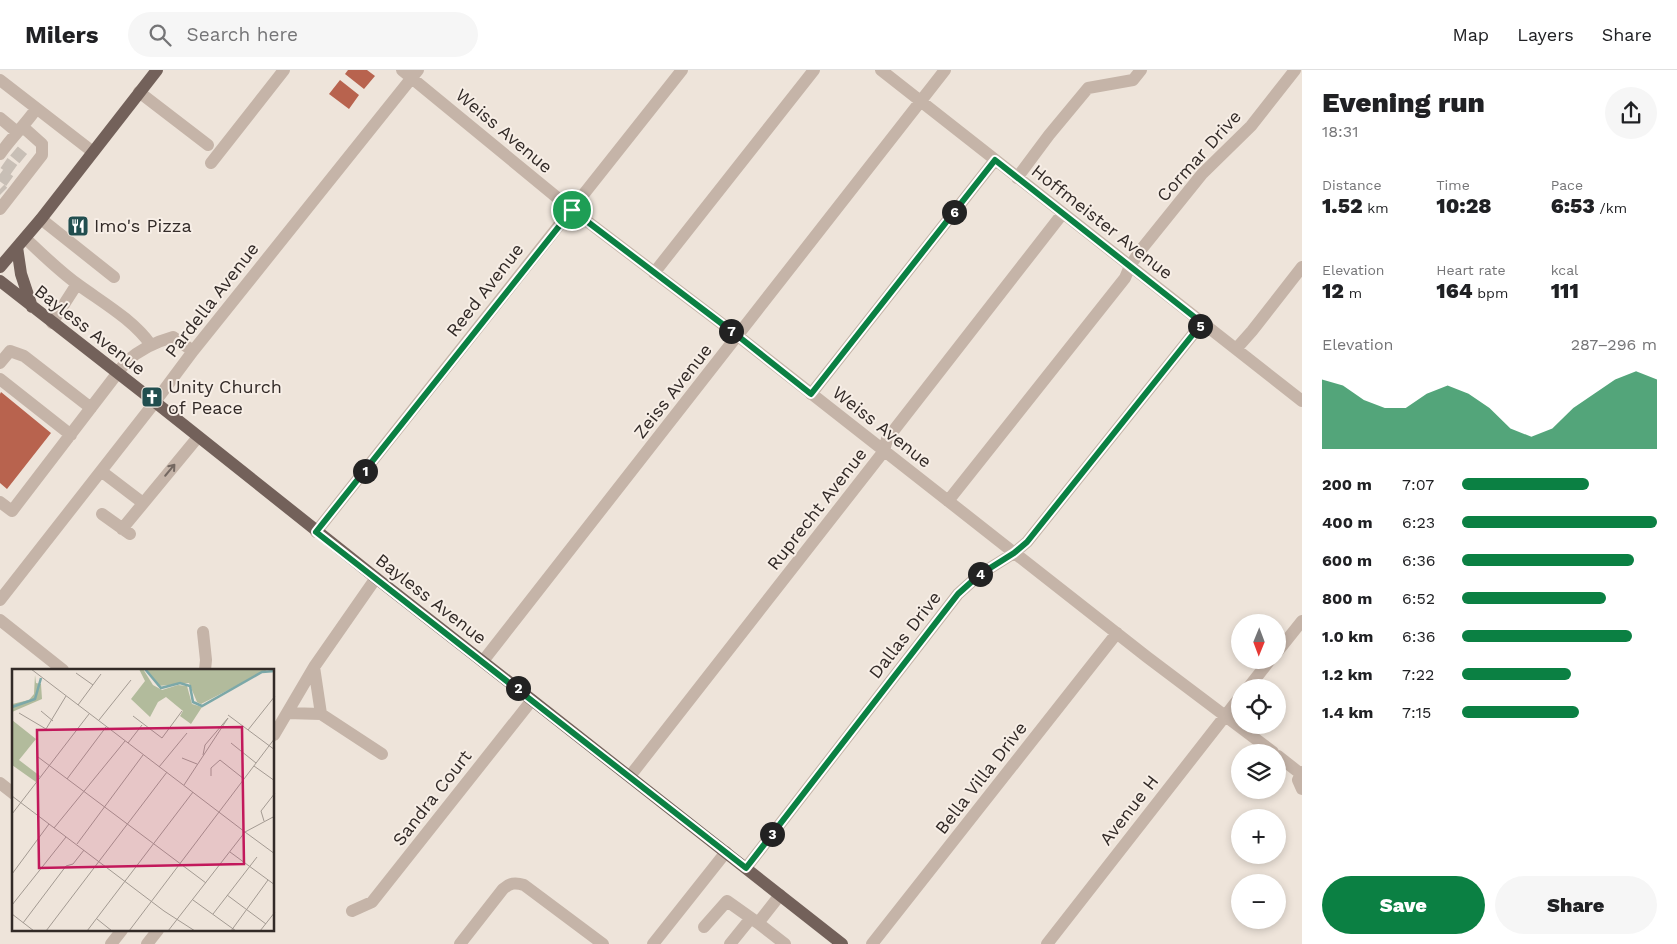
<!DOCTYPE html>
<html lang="en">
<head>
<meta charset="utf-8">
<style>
	:root { --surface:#fff; --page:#f6f6f6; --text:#202124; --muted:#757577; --line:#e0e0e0; --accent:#0b8043 }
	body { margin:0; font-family:"Work Sans",sans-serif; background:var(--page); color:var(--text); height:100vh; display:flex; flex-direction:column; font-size:19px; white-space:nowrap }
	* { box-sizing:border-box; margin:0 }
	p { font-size:16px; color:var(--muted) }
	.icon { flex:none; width:28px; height:28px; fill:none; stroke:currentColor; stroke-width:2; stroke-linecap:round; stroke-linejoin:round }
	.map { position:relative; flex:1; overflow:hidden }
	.panel { display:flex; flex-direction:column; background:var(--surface); width:375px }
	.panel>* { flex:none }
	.needle { width:32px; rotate:181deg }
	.fabs { position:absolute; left:1231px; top:544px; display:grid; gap:10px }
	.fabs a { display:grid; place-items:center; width:55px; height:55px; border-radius:50%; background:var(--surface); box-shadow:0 2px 8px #0003; font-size:25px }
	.pin { position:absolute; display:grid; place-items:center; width:42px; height:42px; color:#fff; margin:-21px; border:2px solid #fff; border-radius:50%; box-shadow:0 1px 5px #0007 }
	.km { position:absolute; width:25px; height:25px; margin:-12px; border-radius:50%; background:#222; color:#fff; font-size:14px; line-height:25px; text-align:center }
	.round { display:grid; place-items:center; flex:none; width:52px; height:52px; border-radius:26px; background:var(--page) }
	.summary { display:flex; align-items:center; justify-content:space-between; height:85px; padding:0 20px }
	h1 { font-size:28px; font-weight:800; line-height:38px }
	.stats { display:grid; grid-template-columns:repeat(3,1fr); gap:8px; height:85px; padding:5px 20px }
	.stats div { display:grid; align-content:center }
	.stats b { font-size:21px; font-weight:800 }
	.stats small { font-size:14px; font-weight:400 }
	.stats p { font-size:14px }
	.chart { height:140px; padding:10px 20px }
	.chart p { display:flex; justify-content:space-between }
	.chart svg { width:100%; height:90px; margin-top:5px; fill:var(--accent); opacity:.7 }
	.button { display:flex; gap:10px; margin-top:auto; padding:10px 20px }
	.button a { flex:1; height:58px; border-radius:30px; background:var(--accent); color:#fff; font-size:20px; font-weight:800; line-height:58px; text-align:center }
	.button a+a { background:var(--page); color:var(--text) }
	ul { padding:0 20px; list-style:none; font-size:16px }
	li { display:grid; grid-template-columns:80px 60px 1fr; align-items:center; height:38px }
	li i { height:12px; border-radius:6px; background:var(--accent) }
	header { display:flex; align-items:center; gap:30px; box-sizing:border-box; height:70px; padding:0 25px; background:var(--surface); border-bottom:1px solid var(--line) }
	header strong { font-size:24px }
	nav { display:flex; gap:28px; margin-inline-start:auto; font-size:18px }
	.search { width:350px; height:45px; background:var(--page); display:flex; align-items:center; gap:12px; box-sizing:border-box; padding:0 18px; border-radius:28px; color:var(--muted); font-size:19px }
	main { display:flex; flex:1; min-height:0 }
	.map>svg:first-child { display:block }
	.building { fill:#b8634e }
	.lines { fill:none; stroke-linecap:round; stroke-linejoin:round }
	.minor-tunnel { stroke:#c8bfb6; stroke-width:12; stroke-dasharray:12 6; stroke-linecap:butt }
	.minor { stroke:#c5b4a8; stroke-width:12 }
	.major { stroke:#73615a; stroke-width:12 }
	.oneway { stroke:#746861 }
	.route-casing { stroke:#fff; stroke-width:10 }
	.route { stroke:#0b8043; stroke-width:6 }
	.labels { text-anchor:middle; stroke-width:4; stroke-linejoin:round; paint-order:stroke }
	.street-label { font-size:18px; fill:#322a27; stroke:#f7eee6 }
	.poi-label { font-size:18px; fill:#322a27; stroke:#f7eee6; text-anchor:start }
	.inset-river { fill:none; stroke:#7ca8a8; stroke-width:2.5 }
	.inset-road { fill:none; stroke:#a39a92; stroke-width:1 }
	.view { fill:#c2185b; fill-opacity:0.15; stroke:#c2185b; stroke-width:2.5 }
	.inset-edge { fill:none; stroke:#322a27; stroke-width:2.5 }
</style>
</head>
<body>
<header>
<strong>Milers</strong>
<div class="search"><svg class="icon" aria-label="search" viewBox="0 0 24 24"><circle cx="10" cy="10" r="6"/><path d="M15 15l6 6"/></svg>Search here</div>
<nav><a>Map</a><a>Layers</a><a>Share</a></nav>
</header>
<main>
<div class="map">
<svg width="1302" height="874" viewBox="0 0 1302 874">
	<rect width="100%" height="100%" fill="#eee4da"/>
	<path class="building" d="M348 0H367L375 6 364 19 345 4Z
		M340 10 359 25 349 39 329 24Z
		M1 322 51 363 7 419 0 413V324Z"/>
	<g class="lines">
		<path class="minor-tunnel" d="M14 81 26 91
			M4 93 18 103
			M0 104 11 112
			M0 119 3 122"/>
		<path class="minor" d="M402 0 571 139 738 266 1147 587 1273 682
			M881 0 1302 331
			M0 10 93 82
			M139 22 208 75
			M0 48 17 62
			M0 84C11 68 25 55 36 39
			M211 93 284 0
			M1017 108 1049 65 1088 18 1133 10 1141 0
			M0 139 42 85V74L23 57
			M41 149 114 207
			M25 168C43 185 60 202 80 216 105 234 133 250 151 275
			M654 203 814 0
			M52 253 77 214
			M1236 279 1252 261 1302 197
			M0 293 10 281 24 286 91 338
			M0 309 71 365
			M811 324 995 90
			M101 401 143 433
			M948 431 1125 208 1130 196 1140 181 1202 104 1251 56 1295 0
			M0 432 12 441 126 292C140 279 155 272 173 267L193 281
			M102 444 130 464
			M122 459 198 367
			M316 462 682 0
			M0 530 155 332 193 281 418 0
			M0 550 63 600
			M203 562 206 590 205 600
			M1278 581 1302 551
			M483 591 945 0
			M314 597 321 644
			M1248 618 1270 590
			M287 643 321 644 382 684
			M274 665 314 597 376 508
			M1278 686 1301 704
			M1302 702 1298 710 1302 719
			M630 706 884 381 887 369 1063 143
			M0 713 14 724
			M746 798 958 524 979 505 1014 483 1027 472 1202 253
			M780 825 758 853 785 874
			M352 841 372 832 532 630
			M704 857 727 831 758 853
			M111 874 122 860
			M147 874 158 860
			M460 874 503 819C510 813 515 812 524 815L603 874
			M653 874 726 782
			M730 874 751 848
			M872 874 1117 563
			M1047 874 1240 627"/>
		<path class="major" d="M17 177 21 204 32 237
			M0 197 41 149 157 0
			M0 211 155 332 376 508 532 630 842 874"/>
	</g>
	<defs><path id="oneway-shaft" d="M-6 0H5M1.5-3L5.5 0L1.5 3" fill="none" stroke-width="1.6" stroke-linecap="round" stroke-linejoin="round" transform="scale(1.25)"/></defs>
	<use class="oneway" href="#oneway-shaft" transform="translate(170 400) rotate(-50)"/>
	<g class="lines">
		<g class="route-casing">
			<path id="route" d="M995 90 1202 253 1027 472 1014 483 979 505 958 524 746 798 316 462 572 140 738 266 811 324Z"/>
		</g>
		<use href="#route" class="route"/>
	</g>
	<defs>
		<g id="restaurant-square" transform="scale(1.125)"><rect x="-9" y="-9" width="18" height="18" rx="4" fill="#214e4f" stroke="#f7eee6"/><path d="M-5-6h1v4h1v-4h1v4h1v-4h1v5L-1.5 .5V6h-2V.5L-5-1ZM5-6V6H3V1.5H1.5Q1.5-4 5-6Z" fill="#fff"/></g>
		<g id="church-square" transform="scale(1.125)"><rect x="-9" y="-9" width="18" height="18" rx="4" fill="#214e4f" stroke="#f7eee6"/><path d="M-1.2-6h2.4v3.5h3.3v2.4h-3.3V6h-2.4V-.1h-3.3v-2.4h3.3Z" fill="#fff"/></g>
	</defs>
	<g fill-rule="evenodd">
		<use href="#restaurant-square" x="78" y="156"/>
		<use href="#church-square" x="152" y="327"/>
	</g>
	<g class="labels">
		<g class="street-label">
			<text transform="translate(504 61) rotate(40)" y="6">Weiss Avenue</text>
			<text transform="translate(1199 86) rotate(-48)" y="6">Cormar Drive</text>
			<text transform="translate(1102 152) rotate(38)" y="6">Hoffmeister Avenue</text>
			<text transform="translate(485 220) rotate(-52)" y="6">Reed Avenue</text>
			<text transform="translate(212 230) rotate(-52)" y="6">Pardella Avenue</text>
			<text transform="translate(90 260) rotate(38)" y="6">Bayless Avenue</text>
			<text transform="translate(673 321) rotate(-52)" y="6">Zeiss Avenue</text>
			<text transform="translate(882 357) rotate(38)" y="6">Weiss Avenue</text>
			<text transform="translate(817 439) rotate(-52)" y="6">Ruprecht Avenue</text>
			<text transform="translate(431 529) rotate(38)" y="6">Bayless Avenue</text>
			<text transform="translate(905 565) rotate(-52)" y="6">Dallas Drive</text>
			<text transform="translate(981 708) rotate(-52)" y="6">Bella Villa Drive</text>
			<text transform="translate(432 728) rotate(-52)" y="6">Sandra Court</text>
			<text transform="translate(1129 740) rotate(-52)" y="6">Avenue H</text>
		</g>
		<g class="poi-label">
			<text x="94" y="162">Imo's Pizza</text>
			<text x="168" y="323">Unity Church<tspan x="168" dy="21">of Peace</tspan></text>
		</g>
	</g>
	<g transform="translate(12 599)">
		<rect width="262" height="262" fill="#eee4da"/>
		<path d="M127 0H131L141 16 150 21 166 16 175 17 180 35 190 38 179 55 168 47 171 42 154 28 146 33 138 48 119 30 133 12ZM134 0H257L189 35 185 33 177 14 146 17ZM23 6 24 14 29 15 30 30 0 43V35L17 31 22 25ZM0 51 24 70 7 91 28 107 24 113 0 96Z" fill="#b2bb9c"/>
		<path class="inset-river" d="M133 0 149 19 168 14 178 17 181 33 190 37 250 3 263 2M0 38 23 30 29 9"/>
		<path class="inset-road" d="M19 0 233 163M64 4 81 16M66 36 89 5M29 42 41 52M7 44 34 60 54 27M216 46 263 81M121 47 150 69 170 42M87 51 119 11M236 61 263 27M116 74 130 56M219 74 244 94M26 88 194 214M170 89 185 95M242 97 263 112M147 98 175 64M199 107V99L208 91 232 110M55 110 94 58M172 116 216 49 193 76 191 86M0 127 152 242 183 262M0 145 77 45M252 152 249 142 263 124M42 159 113 72M233 163 263 185M65 175 131 86M218 183 263 216M0 205 37 155M215 226 254 255M181 231 224 262M0 236 54 168M0 245 22 262M201 245 245 188M85 250 100 262M11 254 54 197 61 195 72 181M34 262 155 103M75 262 181 123M117 262 263 69M156 262 233 163 263 147M219 262 256 211M248 262 263 243"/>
		<path class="view" d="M230 58 232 195 27 199 25 61Z"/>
		<rect width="262" height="262" class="inset-edge"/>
	</g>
</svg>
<div class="fabs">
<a><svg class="needle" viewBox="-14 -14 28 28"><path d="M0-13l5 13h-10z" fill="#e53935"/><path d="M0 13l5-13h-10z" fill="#757577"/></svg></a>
<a><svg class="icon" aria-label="locate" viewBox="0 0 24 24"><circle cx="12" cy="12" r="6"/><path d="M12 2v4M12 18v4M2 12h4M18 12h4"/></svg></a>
<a><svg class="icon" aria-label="layers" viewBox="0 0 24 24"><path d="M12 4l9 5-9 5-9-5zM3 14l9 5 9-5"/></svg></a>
<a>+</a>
<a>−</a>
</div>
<div class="pin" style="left:572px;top:140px;background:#1e9e55"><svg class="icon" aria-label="arrive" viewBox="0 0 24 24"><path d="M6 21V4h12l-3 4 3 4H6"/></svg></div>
<b class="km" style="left:365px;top:401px">1</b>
<b class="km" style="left:518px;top:618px">2</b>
<b class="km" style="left:772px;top:764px">3</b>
<b class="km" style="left:980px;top:504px">4</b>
<b class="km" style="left:1200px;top:256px">5</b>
<b class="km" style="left:954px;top:142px">6</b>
<b class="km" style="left:731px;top:261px">7</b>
</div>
<section class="panel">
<div class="summary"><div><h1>Evening run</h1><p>18:31</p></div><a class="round"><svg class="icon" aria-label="share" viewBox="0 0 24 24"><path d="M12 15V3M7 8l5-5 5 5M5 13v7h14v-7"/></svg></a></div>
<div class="stats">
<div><p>Distance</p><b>1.52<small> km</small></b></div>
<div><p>Time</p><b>10:28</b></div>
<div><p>Pace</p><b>6:53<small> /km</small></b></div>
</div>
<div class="stats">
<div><p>Elevation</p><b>12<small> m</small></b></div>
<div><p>Heart rate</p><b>164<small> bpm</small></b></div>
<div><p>kcal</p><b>111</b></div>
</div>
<div class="chart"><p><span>Elevation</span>287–296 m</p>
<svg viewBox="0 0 160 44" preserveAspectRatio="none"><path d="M0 44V10L10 13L20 20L30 24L40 24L50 17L60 13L70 17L80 24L90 34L100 38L110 34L120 24L130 17L140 10L150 6L160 10V44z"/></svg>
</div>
<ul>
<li><b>200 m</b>7:07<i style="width:65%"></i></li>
<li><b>400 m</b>6:23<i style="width:100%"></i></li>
<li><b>600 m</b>6:36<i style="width:88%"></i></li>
<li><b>800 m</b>6:52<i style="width:74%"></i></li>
<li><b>1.0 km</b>6:36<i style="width:87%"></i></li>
<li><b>1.2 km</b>7:22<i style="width:56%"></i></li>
<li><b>1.4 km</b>7:15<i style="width:60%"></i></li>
</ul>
<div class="button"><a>Save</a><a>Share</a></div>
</section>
</main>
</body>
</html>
